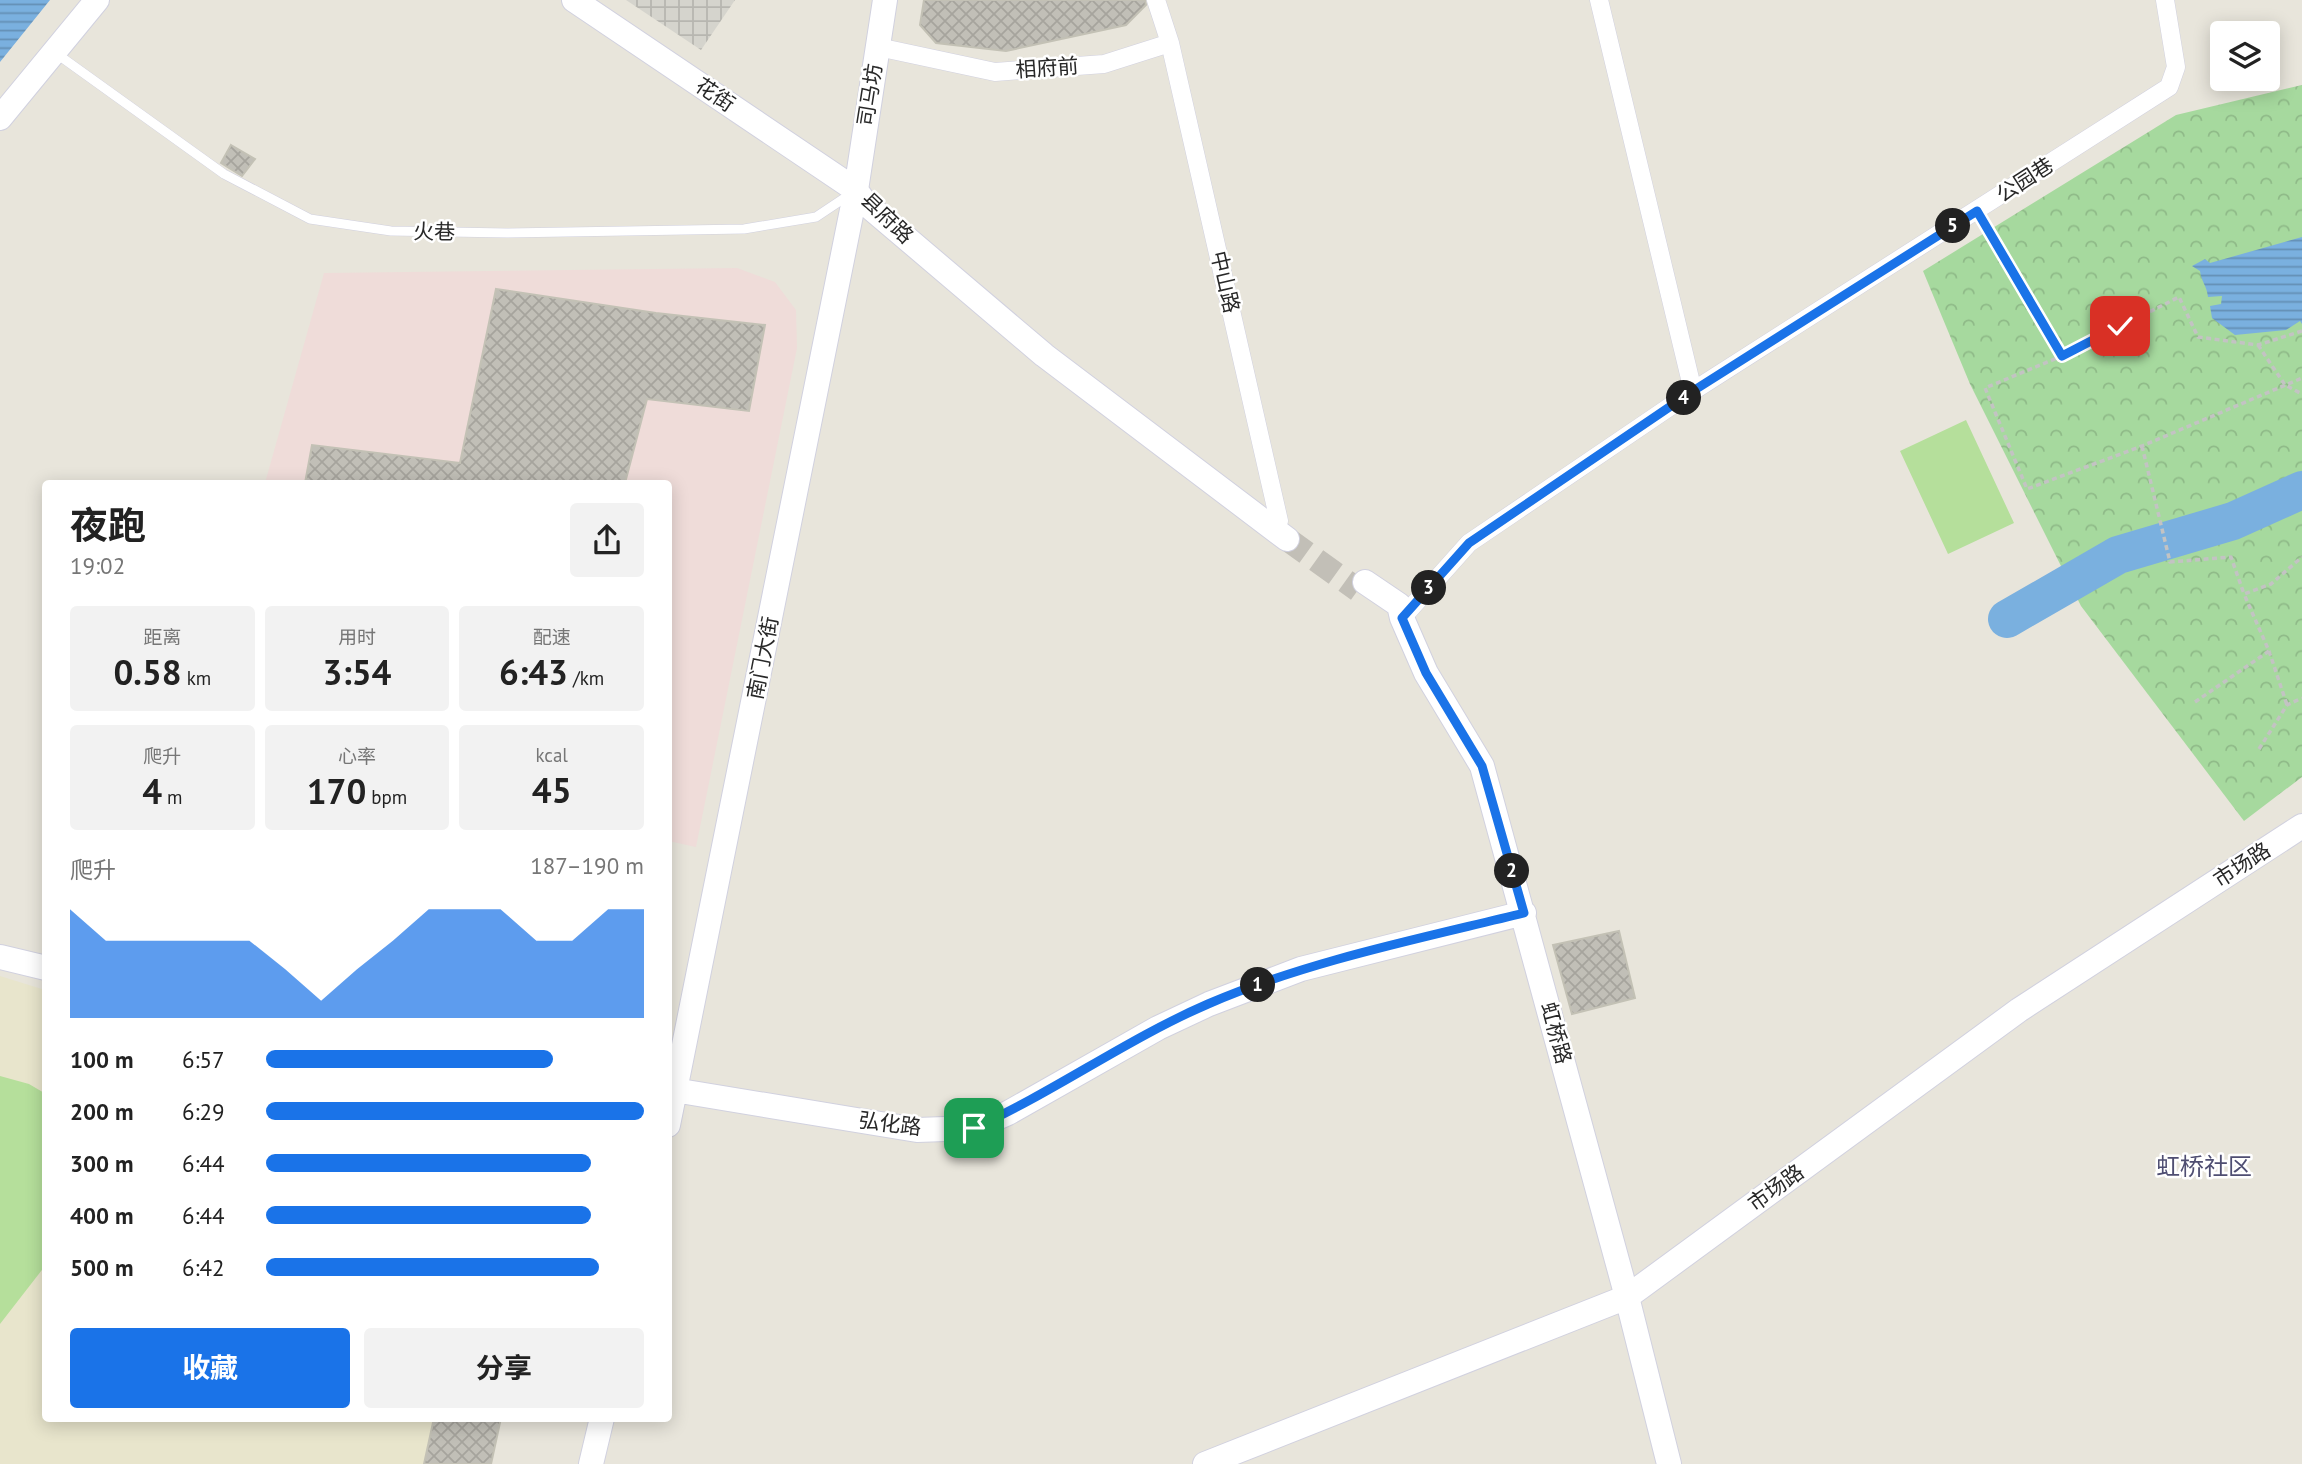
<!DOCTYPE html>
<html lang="zh">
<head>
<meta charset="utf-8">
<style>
	:root { --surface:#fff; --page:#f2f2f2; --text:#222; --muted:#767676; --accent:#1a73e8 }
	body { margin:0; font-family:"PT Sans","Noto Sans SC",sans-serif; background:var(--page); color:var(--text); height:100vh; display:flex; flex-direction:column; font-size:26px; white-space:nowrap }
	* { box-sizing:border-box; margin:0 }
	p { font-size:23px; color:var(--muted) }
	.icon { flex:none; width:38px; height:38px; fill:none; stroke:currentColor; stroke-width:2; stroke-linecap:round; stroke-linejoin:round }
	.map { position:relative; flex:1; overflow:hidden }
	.details { position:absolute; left:42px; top:480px; width:630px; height:942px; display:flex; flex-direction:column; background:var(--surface); border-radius:7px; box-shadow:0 4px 18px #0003 }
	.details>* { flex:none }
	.tools { position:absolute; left:2210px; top:21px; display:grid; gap:14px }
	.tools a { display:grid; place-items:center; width:70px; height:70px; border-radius:7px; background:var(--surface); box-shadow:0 4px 18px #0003; font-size:35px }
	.pin { position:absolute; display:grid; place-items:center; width:60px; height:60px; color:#fff; margin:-30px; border-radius:14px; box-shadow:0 4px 10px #0006 }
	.km { position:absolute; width:35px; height:35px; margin:-18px; border-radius:50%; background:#222; color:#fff; font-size:19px; line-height:35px; text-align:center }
	.round { display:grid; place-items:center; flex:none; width:74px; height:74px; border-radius:7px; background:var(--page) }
	.head { display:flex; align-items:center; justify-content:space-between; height:119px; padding:0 28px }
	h1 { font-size:38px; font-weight:700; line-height:52px }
	.stats { display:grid; grid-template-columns:repeat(3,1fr); gap:10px; height:119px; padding:7px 28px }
	.stats div { display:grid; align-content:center; border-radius:7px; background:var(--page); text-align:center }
	.stats b { font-size:35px; font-weight:700 }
	.stats small { font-size:19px; font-weight:400 }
	.stats p { font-size:19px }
	.chart { height:196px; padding:14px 28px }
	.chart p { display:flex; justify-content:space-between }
	.chart svg { width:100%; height:126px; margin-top:7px; fill:var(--accent); opacity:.7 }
	.button { display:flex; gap:14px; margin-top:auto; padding:14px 28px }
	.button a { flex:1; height:80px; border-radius:7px; background:var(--accent); color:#fff; font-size:28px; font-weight:700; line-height:80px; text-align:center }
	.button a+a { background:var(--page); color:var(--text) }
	ul { padding:0 28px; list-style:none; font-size:23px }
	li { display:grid; grid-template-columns:112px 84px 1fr; align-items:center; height:52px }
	li i { height:18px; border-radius:9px; background:var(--accent) }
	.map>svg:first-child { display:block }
	.education { fill:#e8e5cc }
	.medical { fill:#efdcd9 }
	.park { fill:url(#park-crowns) }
	.pitch { fill:#b5df9b }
	.plaza { fill:url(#plaza-grid) }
	.water { fill:url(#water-rules) }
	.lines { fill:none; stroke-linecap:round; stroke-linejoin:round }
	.river { stroke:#7ab0df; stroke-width:38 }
	.building { fill:url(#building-cross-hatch); stroke:#c3c1b5; stroke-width:2 }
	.secondary-tunnel { stroke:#c2bfb7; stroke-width:24; stroke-dasharray:24 12; stroke-linecap:butt }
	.lane-casing { stroke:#d1d1df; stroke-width:10 }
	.street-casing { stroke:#d1d1df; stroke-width:19 }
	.secondary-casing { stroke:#d1d1df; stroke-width:26 }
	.path { stroke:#c3c3c3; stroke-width:3.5; stroke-dasharray:5 3.5; stroke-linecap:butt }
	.lane { stroke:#fff; stroke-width:9 }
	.street { stroke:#fff; stroke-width:18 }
	.secondary { stroke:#fff; stroke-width:24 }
	.route-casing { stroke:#fff; stroke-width:14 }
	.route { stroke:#1a73e8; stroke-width:9 }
	.labels { text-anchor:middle; stroke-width:5; stroke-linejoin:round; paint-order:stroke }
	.street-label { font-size:21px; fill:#282828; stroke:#fff }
	.quarter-label { font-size:24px; fill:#4f4e72; stroke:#fff }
</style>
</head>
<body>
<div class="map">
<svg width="2302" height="1464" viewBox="0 0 2302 1464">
	<defs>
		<pattern id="park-crowns" width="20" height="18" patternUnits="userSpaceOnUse" patternTransform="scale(1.75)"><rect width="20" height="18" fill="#a6d99e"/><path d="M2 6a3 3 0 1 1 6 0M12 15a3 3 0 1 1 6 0" fill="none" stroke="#8fba88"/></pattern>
		<pattern id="plaza-grid" width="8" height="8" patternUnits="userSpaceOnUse" patternTransform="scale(1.75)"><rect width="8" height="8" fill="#d5d4cd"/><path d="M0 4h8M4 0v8" fill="none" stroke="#b7b6b0"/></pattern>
		<pattern id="water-rules" width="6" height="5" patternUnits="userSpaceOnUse" patternTransform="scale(1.75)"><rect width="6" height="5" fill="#7ab0df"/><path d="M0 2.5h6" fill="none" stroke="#648fb5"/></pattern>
		<pattern id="building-cross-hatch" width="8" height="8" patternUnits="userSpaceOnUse" patternTransform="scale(1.75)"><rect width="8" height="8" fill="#c1bfb7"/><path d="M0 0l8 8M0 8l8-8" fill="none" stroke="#a6a49d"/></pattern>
	</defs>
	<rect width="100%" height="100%" fill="#e8e5db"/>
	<path class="education" d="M0 976 45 990 46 1418H501L491 1464H0Z"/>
	<path class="medical" d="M737 268 775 282 796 310 797 348 696 847 669 841 668 483H265L324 273Z"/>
	<path class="park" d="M2302 85V777L2244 821 2081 606 1970 384 1923 271 2176 115Z"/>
	<path class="pitch" d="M1966 420 2014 523 1948 554 1900 451Z
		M0 1076 29 1084 46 1094 45 1266 0 1324Z"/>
	<path class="plaza" d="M626 0H735L701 50Z"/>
	<path class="water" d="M0 0H50L0 62Z
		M2302 237V324L2300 321 2286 330 2235 335 2212 318 2210 306 2221 304 2222 296 2208 297C2207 286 2201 281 2200 271L2192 266 2205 259 2210 263Z"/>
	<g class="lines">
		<path class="river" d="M2007 619 2118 555 2233 521 2302 490"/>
	</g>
	<path class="building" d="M924 0H1145L1146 5 1126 25 1006 51 936 43 920 25Z
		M231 145 255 159 242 176 221 163Z
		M496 289 656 313 765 325 749 411 647 399 625 483H305L312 445 460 463Z
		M1619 931 1635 998 1572 1014 1553 945Z
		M434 1418H501L491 1464H424Z"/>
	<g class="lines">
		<path class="secondary-tunnel" d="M1287 539 1358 590"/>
		<g class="lane-casing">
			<path id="lane" d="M57 54 224 174 310 219 391 231 507 233 744 229 816 217 852 193"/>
		</g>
		<g class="street-casing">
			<path id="street" d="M1599 0 1693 391
				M1170 43 1279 521
				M878 47 995 72 1104 64 1170 43 1156 0
				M1402 618 1469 543 1693 391 2169 87 2176 67 2165 0"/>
		</g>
		<g class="secondary-casing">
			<path id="secondary" d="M574 0 856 190 865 203 1044 355 1287 539
				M0 118 97 0
				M1365 582 1399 605 1402 618 1426 673 1482 766 1627 1297 1669 1464
				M0 957 46 968
				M668 1089 917 1130 974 1128 1008 1113 1158 1028 1209 1004 1301 969 1524 913
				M668 1125 856 190 885 0
				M591 1464 602 1418
				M1205 1464 1627 1297 2019 1010 2302 826"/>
		</g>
		<path class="path" d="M1985 225 2062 356
			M2302 331 2258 345 2198 337 2179 297 2062 356 1985 388 2027 489 2142 446 2302 378
			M2258 345 2285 385 2302 394
			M2142 446 2170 562 2231 557 2244 594 2271 584 2302 557
			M2269 651 2287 705
			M2195 702 2269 651 2244 594
			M2259 749 2287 705 2302 698"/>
		<use href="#lane" class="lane"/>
		<use href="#street" class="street"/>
		<use href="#secondary" class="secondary"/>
	</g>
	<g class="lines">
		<g class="route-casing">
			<path id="route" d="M974 1128C1054 1092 1127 1039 1208 1004 1308 961 1418 939 1524 913L1482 766 1426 673 1402 618 1469 543 1693 391 1977 211 2062 356 2120 326"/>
		</g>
		<use href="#route" class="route"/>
	</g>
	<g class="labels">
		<g class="street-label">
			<text transform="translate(1047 68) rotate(-4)" y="7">相府前</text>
			<text transform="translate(715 95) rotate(34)" y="7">花街</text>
			<text transform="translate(870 95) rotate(-81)" y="7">司马坊</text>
			<text transform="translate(2025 180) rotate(-33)" y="7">公园巷</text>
			<text transform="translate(887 218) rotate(44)" y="7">县府路</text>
			<text transform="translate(434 232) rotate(1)" y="7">火巷</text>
			<text transform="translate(1225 282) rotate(77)" y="7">中山路</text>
			<text transform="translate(763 658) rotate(-79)" y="7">南门大街</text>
			<text transform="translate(2242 865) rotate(-33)" y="7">市场路</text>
			<text transform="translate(1556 1033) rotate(75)" y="7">虹桥路</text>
			<text transform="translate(890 1124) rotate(7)" y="7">弘化路</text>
			<text transform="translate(1776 1188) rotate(-36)" y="7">市场路</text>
		</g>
		<g class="quarter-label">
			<text x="2204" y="1175">虹桥社区</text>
		</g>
	</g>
</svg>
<div class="tools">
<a><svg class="icon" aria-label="layers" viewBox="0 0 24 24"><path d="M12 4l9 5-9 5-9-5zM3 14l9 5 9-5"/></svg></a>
</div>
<div class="pin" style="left:974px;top:1128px;background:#1e9e55"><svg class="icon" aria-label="arrive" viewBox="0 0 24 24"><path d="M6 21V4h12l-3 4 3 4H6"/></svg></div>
<div class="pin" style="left:2120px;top:326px;background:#d93025"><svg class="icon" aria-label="check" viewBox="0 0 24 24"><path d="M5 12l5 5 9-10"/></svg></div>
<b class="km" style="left:1258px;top:985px">1</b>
<b class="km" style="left:1512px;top:871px">2</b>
<b class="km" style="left:1429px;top:588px">3</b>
<b class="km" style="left:1684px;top:398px">4</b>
<b class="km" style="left:1953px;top:226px">5</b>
<section class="details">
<div class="head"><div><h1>夜跑</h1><p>19:02</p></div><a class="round"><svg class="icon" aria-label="share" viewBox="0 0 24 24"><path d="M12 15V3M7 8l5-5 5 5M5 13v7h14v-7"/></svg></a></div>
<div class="stats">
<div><p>距离</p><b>0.58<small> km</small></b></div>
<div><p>用时</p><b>3:54</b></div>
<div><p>配速</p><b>6:43<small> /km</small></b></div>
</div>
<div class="stats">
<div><p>爬升</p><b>4<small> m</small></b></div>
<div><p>心率</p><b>170<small> bpm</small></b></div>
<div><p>kcal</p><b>45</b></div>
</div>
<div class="chart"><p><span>爬升</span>187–190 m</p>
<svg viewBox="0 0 160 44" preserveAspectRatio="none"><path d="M0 44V6L10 17L20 17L30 17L40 17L50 17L60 27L70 38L80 27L90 17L100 6L110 6L120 6L130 17L140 17L150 6L160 6V44z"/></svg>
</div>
<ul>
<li><b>100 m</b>6:57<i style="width:76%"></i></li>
<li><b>200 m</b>6:29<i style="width:100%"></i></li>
<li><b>300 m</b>6:44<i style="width:86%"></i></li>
<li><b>400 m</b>6:44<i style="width:86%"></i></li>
<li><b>500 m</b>6:42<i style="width:88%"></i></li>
</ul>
<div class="button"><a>收藏</a><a>分享</a></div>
</section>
</div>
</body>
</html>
